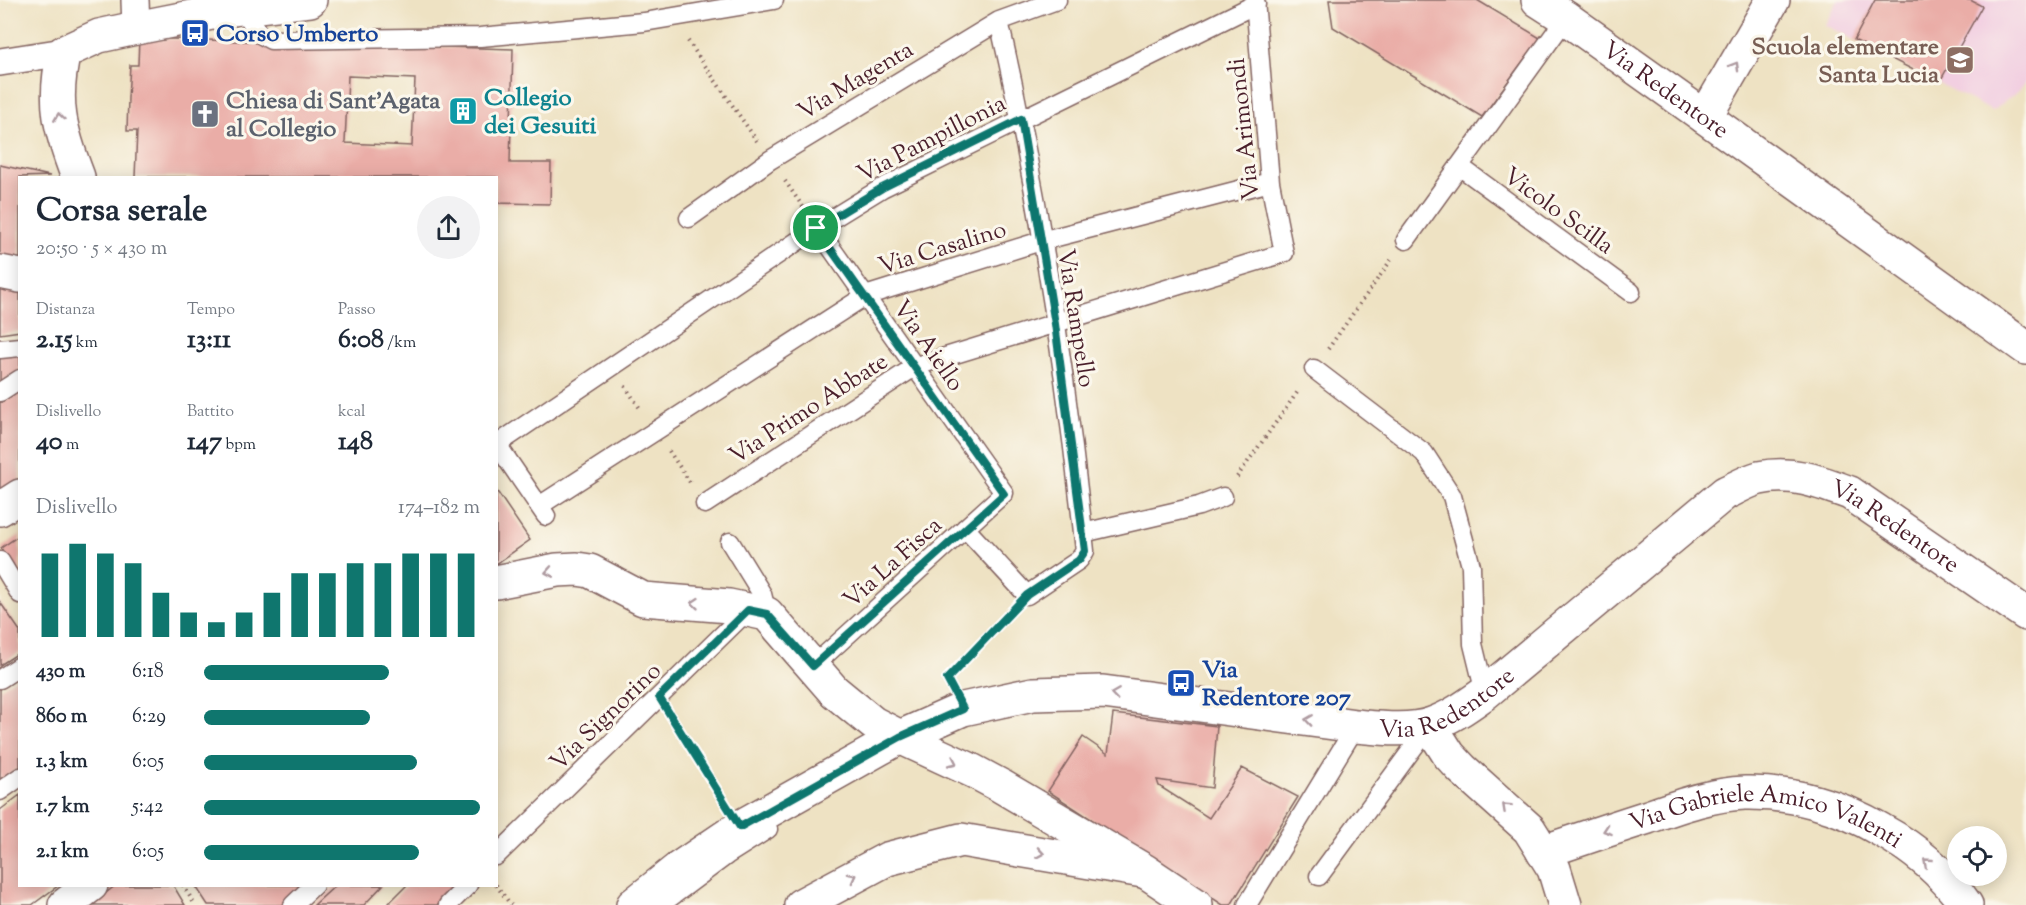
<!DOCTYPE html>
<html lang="it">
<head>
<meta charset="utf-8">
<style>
	:root { --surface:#fff; --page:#f2f2f3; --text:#1f2937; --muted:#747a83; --accent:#0f766e }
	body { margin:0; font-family:"Sorts Mill Goudy",serif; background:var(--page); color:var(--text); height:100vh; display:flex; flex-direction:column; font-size:22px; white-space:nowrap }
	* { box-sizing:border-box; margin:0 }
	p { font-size:20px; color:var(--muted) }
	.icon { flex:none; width:33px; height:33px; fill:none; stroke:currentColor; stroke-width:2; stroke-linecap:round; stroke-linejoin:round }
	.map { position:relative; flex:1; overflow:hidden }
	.details { position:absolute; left:18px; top:176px; width:480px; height:711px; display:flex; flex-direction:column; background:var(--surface); border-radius:0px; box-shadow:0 3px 15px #0003 }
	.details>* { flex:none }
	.fabs { position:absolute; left:1947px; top:826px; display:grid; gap:12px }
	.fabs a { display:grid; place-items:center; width:60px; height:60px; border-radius:50%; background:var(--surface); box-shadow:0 3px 15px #0003; font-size:30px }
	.pin { position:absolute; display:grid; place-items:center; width:51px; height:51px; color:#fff; margin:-26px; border:3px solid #fff; border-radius:50%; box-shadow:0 2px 6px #0007 }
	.round { display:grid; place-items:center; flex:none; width:63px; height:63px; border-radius:32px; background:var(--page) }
	.overview { display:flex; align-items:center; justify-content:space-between; height:102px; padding:0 18px }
	h1 { font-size:33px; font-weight:700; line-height:45px }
	.stats { display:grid; grid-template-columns:repeat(3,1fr); gap:9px; height:102px; padding:6px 18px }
	.stats div { display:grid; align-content:center }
	.stats b { font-size:26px; font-weight:700 }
	.stats small { font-size:16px; font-weight:400 }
	.stats p { font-size:16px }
	.chart { height:168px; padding:12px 18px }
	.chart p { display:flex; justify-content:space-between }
	.chart svg { width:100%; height:108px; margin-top:6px; stroke:var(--accent); stroke-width:6 }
	ul { padding:0 18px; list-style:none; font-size:20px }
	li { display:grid; grid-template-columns:96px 72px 1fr; align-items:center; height:45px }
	li i { height:15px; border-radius:8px; background:var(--accent) }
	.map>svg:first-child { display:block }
	.built { fill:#f2cfe1 }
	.building { fill:#eaada7; fill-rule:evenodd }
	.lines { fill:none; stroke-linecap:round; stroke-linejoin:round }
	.service-casing { stroke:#836360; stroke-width:21 }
	.pedestrian-casing { stroke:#836360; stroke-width:30 }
	.minor-casing { stroke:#836360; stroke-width:36 }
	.tertiary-casing { stroke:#836360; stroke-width:36 }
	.secondary-casing { stroke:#836360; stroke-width:36 }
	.path { stroke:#836360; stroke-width:4; stroke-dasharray:1.5 4.5; stroke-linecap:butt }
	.service { stroke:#fff; stroke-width:18 }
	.pedestrian { stroke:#fff; stroke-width:27 }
	.minor { stroke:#fff; stroke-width:33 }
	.tertiary { stroke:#fff; stroke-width:33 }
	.secondary { stroke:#fff; stroke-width:33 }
	.oneway { stroke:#ae9aa0 }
	.route-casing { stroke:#fff; stroke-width:12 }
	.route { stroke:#0f766e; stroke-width:8 }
	.labels { text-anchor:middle; stroke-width:6; stroke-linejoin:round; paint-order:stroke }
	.transit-label { font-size:24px; font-weight:bold; fill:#164399; stroke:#fbf7ec; text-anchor:start }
	.education-label { font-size:24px; font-weight:bold; fill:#785e54; stroke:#fbf7ec; text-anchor:end }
	.street-label { font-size:24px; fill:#4a1f2b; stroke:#fbf7ec }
	.culture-label { font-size:24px; font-weight:bold; fill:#0d838f; stroke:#fbf7ec; text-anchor:start }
	.worship-label { font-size:24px; font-weight:bold; fill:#5b616d; stroke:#fbf7ec; text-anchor:start }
</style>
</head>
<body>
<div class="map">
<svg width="2026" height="905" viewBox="0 0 2026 905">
	<rect width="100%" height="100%" fill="#fbf7ec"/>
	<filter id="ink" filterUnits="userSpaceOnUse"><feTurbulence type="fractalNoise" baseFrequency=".0167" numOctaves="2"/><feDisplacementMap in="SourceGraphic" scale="12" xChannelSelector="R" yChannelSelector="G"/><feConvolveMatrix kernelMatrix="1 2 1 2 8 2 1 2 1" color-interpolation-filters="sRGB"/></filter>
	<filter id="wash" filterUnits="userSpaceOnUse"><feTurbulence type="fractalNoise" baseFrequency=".008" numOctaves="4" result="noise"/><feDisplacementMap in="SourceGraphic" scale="24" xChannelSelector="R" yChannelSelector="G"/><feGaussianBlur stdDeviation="1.35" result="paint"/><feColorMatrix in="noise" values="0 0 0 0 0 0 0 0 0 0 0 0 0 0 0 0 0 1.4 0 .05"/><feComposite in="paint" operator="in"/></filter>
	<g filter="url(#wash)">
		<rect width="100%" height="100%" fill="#eee2c3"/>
		<path class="built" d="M1838 0H2026V81L2019 91 1992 111 1825 25Z"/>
		<g id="blocks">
			<path class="building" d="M1329 0H1477L1540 38 1482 117 1333 27Z
				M1875 0H1970L1982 6 1939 83 1854 40Z
				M139 38 513 49 510 163H551L550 204 496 203V177H135L137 131H127L128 98 130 65H138ZM348 76 415 79 412 146 345 143Z
				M0 165 50 176 20 177V263L0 259Z
				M0 280 20 284V331L0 334Z
				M20 350V371L0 383V353Z
				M20 389V480L0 494V403Z
				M496 490 530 540 496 564Z
				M20 535V577L1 548Z
				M0 602 20 631V652L0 665Z
				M20 676V767L0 780V689Z
				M1113 714 1217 726 1212 788 1157 780 1159 786 1209 818 1242 768 1298 797 1231 905H1223L1048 791 1083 737 1108 754Z
				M20 795V885H59L32 905H0V810Z
				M116 885H173L185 905H91Z
				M195 885H306L285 905H208Z
				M336 885H383L364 905H314Z
				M407 885H459L438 905H387Z"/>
		</g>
	</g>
	<g filter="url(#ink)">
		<use href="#blocks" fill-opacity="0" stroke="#836360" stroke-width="1.5"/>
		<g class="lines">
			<g class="service-casing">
				<path id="service" d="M243 8 258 33 271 40 480 37 644 22 774 0
					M1459 166 1631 292
					M689 218 770 160 999 21 1057 0
					M1406 240 1566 18
					M0 349 20 347
					M1314 369 1424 453 1452 496 1471 566 1473 644 1485 693
					M0 392 20 379
					M496 443 546 516
					M496 445 817 228 882 188 1256 4
					M705 504 916 366 1284 253 1270 182 1255 0
					M539 506 865 296 1041 241 1270 182
					M965 528 1027 595 1079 560 1085 551C1066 373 1039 195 999 21
					M1083 533 1199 506 1223 497
					M730 542 762 594 767 614
					M0 561 20 594
					M813 666 1004 493 817 228
					M0 679 20 666
					M0 791 20 777
					M496 856 748 610
					M1319 876 1430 725
					M293 905 314 885
					M448 905 468 885
					M660 905 727 855 768 829
					M1247 905 1356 726"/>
			</g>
			<g class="pedestrian-casing">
				<path id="pedestrian" d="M135 0 136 28
					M0 62 64 52"/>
			</g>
			<g class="minor-casing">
				<g id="minor">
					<path d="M78 177C60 130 52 102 64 52L99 36 136 28 232 9 310 0"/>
					<path d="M0 272 20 276"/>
					<path d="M0 509 20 496"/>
					<path d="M496 582 557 570 577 569 590 571 643 599 729 606 767 614 834 691 873 723 900 737"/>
					<path id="s1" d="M1543 852C1578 840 1613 828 1648 817 1679 806 1712 794 1745 793 1792 792 1841 806 1881 830 1914 848 1944 873 1966 905"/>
					<path d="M65 905 91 885"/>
					<path d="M801 905 887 859 961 840 1143 871"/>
				</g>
			</g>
			<g class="tertiary-casing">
				<g id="tertiary">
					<path d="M1430 725 1449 755 1462 769 1529 829 1554 869 1565 905"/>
					<path d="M900 737 973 771 1001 786 1145 871 1196 905"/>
					<path id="s2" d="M633 905 678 869 740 827 900 737 963 709 1033 694 1103 692 1356 726C1378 728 1410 732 1432 724 1452 717 1468 705 1485 693L1725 493C1736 488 1748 481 1759 478 1793 471 1820 482 1850 493L2026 614"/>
				</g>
			</g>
			<g class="secondary-casing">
				<g id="secondary">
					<path id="s3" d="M1538 0 1566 18 1705 117 2026 348"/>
					<path d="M1705 117 1773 0"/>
				</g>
			</g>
			<path class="path" d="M688 41 757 141
				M785 181 803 207
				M1328 349 1391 260
				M625 386 641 410
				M669 451 691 484
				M1237 477 1299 390
				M947 679 1010 613
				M672 718 722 798
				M183 885 195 905
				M496 885 511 905"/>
			<use href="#service" class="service"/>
			<use href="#pedestrian" class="pedestrian"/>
			<use href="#minor" class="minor"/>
			<use href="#tertiary" class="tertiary"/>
			<use href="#secondary" class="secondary"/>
		</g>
		<defs><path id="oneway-chevron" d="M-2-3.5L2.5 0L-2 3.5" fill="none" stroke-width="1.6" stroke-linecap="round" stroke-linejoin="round" transform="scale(1.5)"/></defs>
		<g class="oneway">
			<use href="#oneway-chevron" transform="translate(1735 66) rotate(-60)"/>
			<use href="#oneway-chevron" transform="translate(59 117) rotate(-98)"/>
			<use href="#oneway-chevron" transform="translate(549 572) rotate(170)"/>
			<use href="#oneway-chevron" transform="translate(695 603) rotate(-175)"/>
			<use href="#oneway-chevron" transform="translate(1115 694) rotate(-172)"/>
			<use href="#oneway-chevron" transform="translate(1309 720) rotate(-172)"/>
			<use href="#oneway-chevron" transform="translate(953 762) rotate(25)"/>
			<use href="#oneway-chevron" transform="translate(1506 807) rotate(-137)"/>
			<use href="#oneway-chevron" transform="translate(1607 830) rotate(161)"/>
			<use href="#oneway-chevron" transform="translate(1040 853) rotate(9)"/>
			<use href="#oneway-chevron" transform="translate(1927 862) rotate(-139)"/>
			<use href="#oneway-chevron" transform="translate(852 877) rotate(-28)"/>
		</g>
	</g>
	<g class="lines" filter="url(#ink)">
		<g class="route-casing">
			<path id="route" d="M1021 119 1055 324 1085 551 1079 560 1027 595 947 679 963 709 900 737 740 827 659 697 748 610 767 614 813 666 1004 494 816 228 882 188Z"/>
		</g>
		<use href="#route" class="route"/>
	</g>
	<defs>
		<g id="bus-square" transform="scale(1.5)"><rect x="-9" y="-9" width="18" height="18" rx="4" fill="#1a4fb4" stroke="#fbf7ec"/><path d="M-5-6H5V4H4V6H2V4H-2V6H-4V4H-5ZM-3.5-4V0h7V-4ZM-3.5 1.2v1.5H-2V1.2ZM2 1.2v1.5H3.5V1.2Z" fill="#fff"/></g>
		<g id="school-square" transform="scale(1.5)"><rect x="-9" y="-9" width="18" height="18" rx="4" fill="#8d6e63" stroke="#fbf7ec"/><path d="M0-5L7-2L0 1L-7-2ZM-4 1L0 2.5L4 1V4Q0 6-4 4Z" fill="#fff"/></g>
		<g id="building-square" transform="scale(1.5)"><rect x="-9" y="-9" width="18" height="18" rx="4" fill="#0f9aa8" stroke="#fbf7ec"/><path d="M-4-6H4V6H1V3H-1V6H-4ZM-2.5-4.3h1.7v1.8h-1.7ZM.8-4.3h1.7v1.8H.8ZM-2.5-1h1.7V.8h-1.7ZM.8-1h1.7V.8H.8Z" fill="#fff"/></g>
		<g id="church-square" transform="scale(1.5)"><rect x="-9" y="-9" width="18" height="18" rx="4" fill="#6b7280" stroke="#fbf7ec"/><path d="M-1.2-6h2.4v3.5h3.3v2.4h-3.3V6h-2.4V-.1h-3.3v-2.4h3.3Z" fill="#fff"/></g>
	</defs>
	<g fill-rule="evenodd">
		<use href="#bus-square" x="195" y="33"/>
		<use href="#school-square" x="1960" y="60"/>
		<use href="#building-square" x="463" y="111"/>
		<use href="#church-square" x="205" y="114"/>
		<use href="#bus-square" x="1181" y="683"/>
	</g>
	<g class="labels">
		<g class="transit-label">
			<text x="216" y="41">Corso Umberto</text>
			<text x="1202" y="677">Via<tspan x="1202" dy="28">Redentore 207</tspan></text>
		</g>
		<g class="education-label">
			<text x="1939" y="54">Scuola elementare<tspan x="1939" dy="28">Santa Lucia</tspan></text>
		</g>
		<g class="street-label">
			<text transform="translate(855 80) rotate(-31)" y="8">Via Magenta</text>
			<text dy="8" stroke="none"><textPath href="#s3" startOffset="156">Via Redentore</textPath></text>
			<text transform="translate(1243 129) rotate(-96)" y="8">Via Arimondi</text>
			<text transform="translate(931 138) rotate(-27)" y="8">Via Pampillonia</text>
			<text transform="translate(1559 210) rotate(36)" y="8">Vicolo Scilla</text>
			<text transform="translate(942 247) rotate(-17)" y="8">Via Casalino</text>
			<text transform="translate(1077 318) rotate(81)" y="8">Via Rampello</text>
			<text transform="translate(929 345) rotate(55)" y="8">Via Aiello</text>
			<text transform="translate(808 408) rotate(-33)" y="8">Via Primo Abbate</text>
			<text dy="8" stroke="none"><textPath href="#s2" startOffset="1419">Via Redentore</textPath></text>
			<text transform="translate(892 562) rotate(-42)" y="8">Via La Fisca</text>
			<text dy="8" stroke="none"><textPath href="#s2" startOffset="879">Via Redentore</textPath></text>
			<text transform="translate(605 716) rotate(-44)" y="8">Via Signorino</text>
			<text dy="8" stroke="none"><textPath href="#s1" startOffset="234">Via Gabriele Amico Valenti</textPath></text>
		</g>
		<g class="culture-label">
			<text x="484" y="105">Collegio<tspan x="484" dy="28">dei Gesuiti</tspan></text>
		</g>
		<g class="worship-label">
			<text x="226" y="108">Chiesa di Sant'Agata<tspan x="226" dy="28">al Collegio</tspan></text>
		</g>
	</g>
</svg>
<div class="fabs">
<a><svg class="icon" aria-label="locate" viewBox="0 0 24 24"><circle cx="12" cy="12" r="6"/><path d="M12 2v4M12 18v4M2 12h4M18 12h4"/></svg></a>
</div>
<div class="pin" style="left:816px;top:228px;background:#1e9e55"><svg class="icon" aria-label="arrive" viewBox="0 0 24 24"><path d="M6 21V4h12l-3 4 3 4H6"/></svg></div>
<section class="details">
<div class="overview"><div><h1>Corsa serale</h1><p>20:50 · 5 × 430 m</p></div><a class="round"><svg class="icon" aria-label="share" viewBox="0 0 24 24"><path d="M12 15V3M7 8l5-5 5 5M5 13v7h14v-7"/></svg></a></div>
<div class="stats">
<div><p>Distanza</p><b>2.15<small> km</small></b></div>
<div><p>Tempo</p><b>13:11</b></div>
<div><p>Passo</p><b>6:08<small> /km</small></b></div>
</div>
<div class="stats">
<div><p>Dislivello</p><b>40<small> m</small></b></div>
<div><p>Battito</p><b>147<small> bpm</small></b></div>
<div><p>kcal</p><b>148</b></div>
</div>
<div class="chart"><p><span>Dislivello</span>174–182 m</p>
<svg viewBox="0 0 160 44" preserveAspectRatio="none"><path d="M5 44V10M15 44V6M25 44V10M35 44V14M45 44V26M55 44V34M65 44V38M75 44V34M85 44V26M95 44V18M105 44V18M115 44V14M125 44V14M135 44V10M145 44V10M155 44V10"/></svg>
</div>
<ul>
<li><b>430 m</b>6:18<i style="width:67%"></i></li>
<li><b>860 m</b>6:29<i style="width:60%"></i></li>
<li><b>1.3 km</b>6:05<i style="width:77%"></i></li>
<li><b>1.7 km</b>5:42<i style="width:100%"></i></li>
<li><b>2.1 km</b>6:05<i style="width:78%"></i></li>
</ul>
</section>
</div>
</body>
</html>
